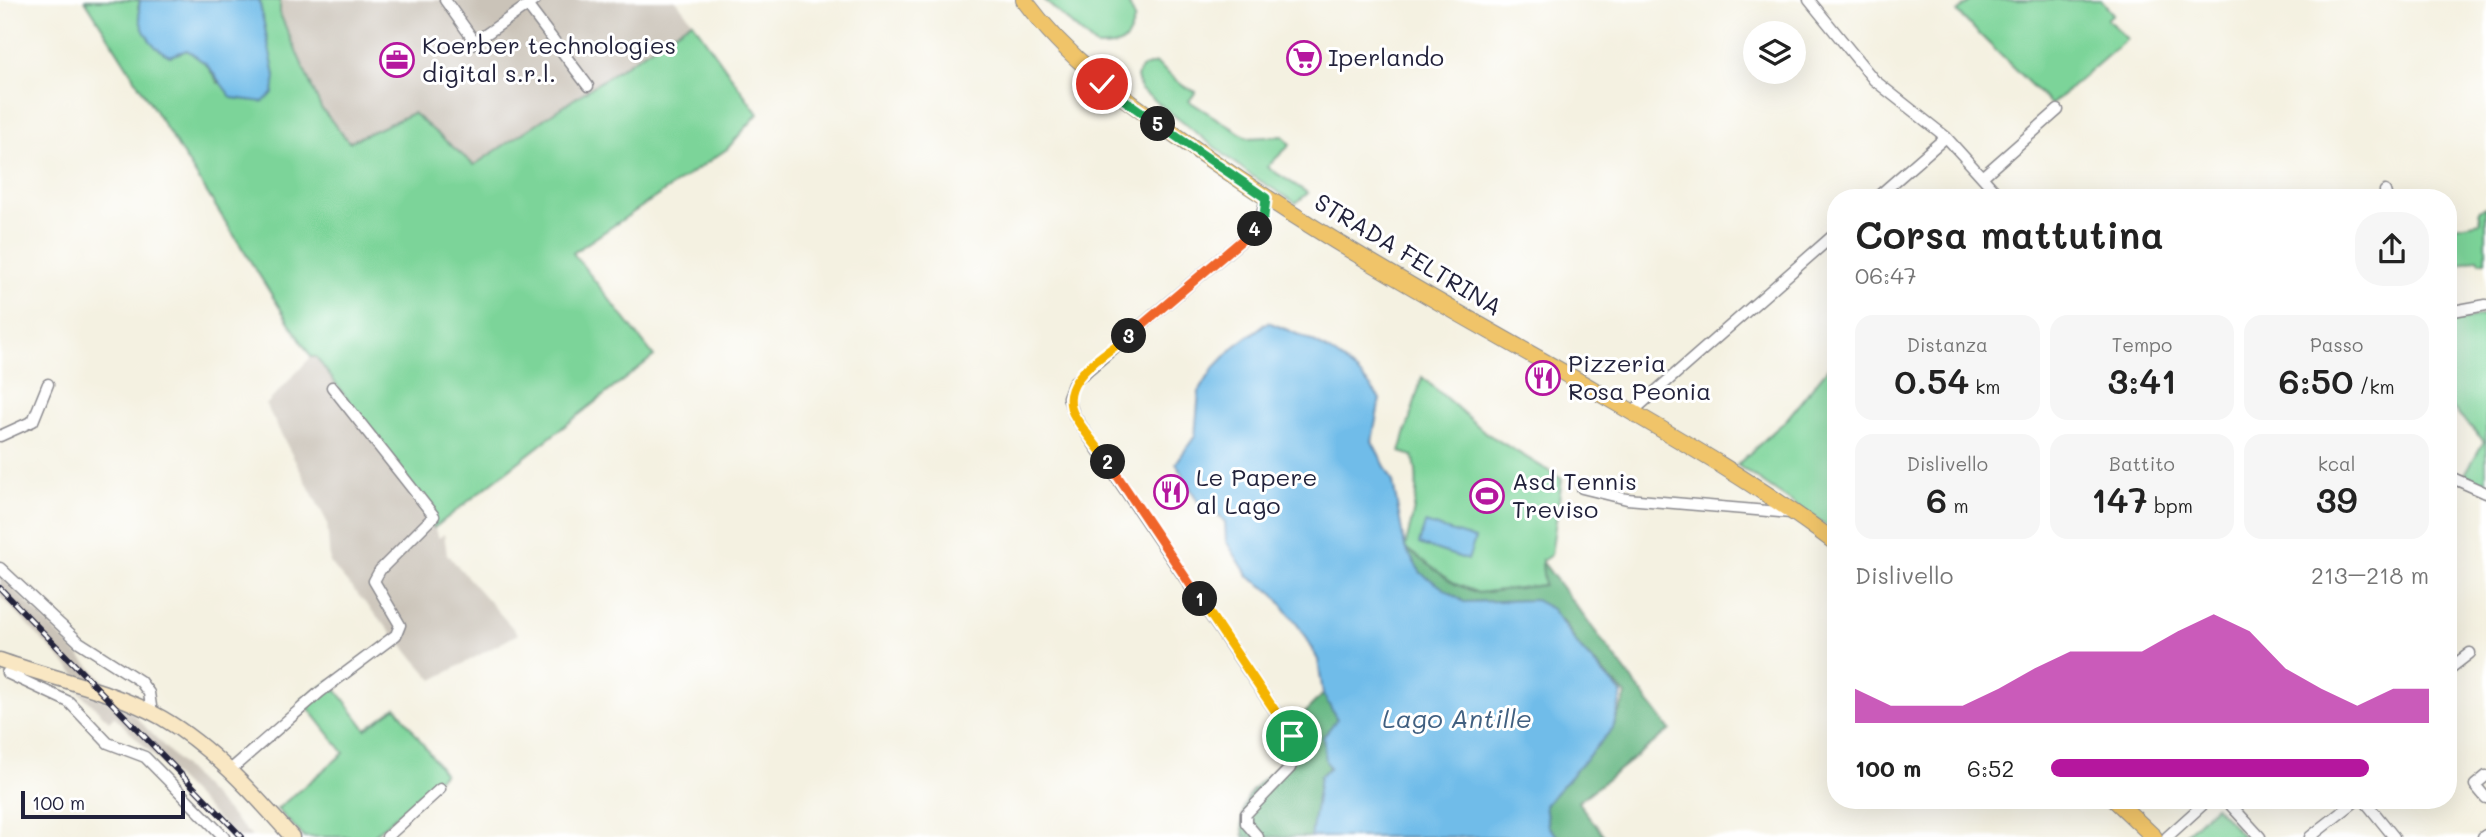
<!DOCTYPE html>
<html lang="it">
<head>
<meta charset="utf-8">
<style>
	:root { --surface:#fff; --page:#f6f6f6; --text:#222; --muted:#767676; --accent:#b5179e }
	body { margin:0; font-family:Mali,sans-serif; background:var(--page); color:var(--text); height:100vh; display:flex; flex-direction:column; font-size:26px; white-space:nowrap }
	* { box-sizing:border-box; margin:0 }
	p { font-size:23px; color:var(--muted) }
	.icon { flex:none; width:38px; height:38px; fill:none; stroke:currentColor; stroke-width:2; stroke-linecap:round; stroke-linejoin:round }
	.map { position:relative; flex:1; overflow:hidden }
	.details { position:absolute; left:1827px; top:189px; width:630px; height:620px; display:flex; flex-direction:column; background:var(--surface); border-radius:28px; box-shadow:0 7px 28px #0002 }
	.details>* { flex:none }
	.controls { position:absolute; left:1743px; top:21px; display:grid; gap:14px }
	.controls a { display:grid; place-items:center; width:63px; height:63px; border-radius:50%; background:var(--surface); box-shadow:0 7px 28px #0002; font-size:35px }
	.scale { position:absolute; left:21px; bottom:18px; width:164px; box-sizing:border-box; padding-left:7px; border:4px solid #22223b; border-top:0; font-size:19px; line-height:24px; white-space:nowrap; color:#22223b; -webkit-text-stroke:5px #fff; paint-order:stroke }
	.pin { position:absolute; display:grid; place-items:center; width:60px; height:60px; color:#fff; margin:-30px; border:4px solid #fff; border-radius:50%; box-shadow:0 2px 7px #0007 }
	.km { position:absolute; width:35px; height:35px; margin:-18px; border-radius:50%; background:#222; color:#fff; font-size:19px; line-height:35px; text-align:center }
	.round { display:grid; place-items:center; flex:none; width:74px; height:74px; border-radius:28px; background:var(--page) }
	.headline { display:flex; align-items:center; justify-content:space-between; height:119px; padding:0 28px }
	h1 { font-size:38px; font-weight:600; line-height:52px }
	.figures { display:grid; grid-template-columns:repeat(3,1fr); gap:10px; height:119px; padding:7px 28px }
	.figures div { display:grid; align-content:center; border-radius:18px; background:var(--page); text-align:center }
	.figures b { font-size:35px; font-weight:600 }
	.figures small { font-size:19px; font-weight:400 }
	.figures p { font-size:19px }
	.chart { height:196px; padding:14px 28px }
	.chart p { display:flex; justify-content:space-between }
	.chart svg { width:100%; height:126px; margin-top:7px; fill:var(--accent); opacity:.7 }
	ul { padding:0 28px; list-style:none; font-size:23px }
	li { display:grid; grid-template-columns:112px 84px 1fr; align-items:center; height:52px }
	li i { height:18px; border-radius:9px; background:var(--accent) }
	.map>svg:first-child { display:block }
	.industrial { fill:#cac3b8 }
	.green { fill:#7bd499; stroke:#4e7b6a; stroke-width:2 }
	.forest { fill:#64b681; stroke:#436c5e; stroke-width:2 }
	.water { fill:#70bce9; stroke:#496f92; stroke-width:2 }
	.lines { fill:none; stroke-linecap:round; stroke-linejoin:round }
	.street-casing { stroke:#8b8a8e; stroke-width:13 }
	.secondary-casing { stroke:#8b8a8e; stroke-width:17 }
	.primary-casing { stroke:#8b8a8e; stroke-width:18 }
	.street { stroke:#fff; stroke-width:10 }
	.secondary { stroke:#f9e7c3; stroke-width:14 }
	.primary { stroke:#f0c469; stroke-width:16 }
	.rail-casing { stroke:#22223b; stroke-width:6 }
	.rail { stroke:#fff; stroke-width:3.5; stroke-dasharray:10; stroke-linecap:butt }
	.split-1-casing { stroke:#fff; stroke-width:14 }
	.split-2-casing { stroke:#fff; stroke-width:14 }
	.split-3-casing { stroke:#fff; stroke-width:14 }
	.split-4-casing { stroke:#fff; stroke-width:14 }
	.split-5-casing { stroke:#fff; stroke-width:14 }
	.split-6-casing { stroke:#fff; stroke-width:14 }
	.split-1 { stroke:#f5b400; stroke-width:9 }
	.split-2 { stroke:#f0652b; stroke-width:9 }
	.split-3 { stroke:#f5b400; stroke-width:9 }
	.split-4 { stroke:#f0652b; stroke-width:9 }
	.split-5 { stroke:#22a559; stroke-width:9 }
	.split-6 { stroke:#22a559; stroke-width:9 }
	.labels { text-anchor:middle; stroke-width:6; stroke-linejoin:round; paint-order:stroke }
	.poi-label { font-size:24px; fill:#22223b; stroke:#fff; text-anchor:start }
	.street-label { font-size:24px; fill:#22223b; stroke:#fff }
	.water-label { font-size:26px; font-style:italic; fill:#416081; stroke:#fff }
</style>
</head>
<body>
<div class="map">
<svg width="2486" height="837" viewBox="0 0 2486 837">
	<rect width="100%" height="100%" fill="#fff"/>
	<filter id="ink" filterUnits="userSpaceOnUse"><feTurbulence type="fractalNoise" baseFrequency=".0143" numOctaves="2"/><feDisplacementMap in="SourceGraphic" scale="14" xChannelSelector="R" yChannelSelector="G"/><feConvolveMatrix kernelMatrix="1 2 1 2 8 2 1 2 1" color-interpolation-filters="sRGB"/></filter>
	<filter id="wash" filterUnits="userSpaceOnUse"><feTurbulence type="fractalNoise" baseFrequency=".00686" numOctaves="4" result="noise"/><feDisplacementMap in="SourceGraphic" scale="28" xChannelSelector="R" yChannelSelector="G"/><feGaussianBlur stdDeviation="1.57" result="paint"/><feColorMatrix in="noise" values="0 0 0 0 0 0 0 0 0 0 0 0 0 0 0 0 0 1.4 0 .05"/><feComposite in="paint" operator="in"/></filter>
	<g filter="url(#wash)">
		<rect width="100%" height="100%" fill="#f4f1e1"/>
		<path class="industrial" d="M280 0H676L692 21 474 166 413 114 349 142 321 108 280 14Z
			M311 357H316L416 492 439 538 444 534 447 554 518 634 433 680 330 563 327 522 266 405Z
			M0 575 109 686 76 675 0 596Z
			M76 689 130 711 252 837H236L114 716 109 721Z"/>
		<path class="green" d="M85 0H140L138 8 170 56 187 50 206 64 218 83 275 76 259 0H280V14L321 108 349 142 413 113 474 165 692 21 758 114 727 149 573 253 654 356 434 528 416 492 316 357H311Z
			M1044 0H1127L1135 18C1127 43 1124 47 1097 47Z
			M1972 0H2101L2113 14 2107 19 2127 39 2051 105 1957 12Z
			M1156 63 1183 86 1196 92 1189 101 1248 138 1283 136 1290 145 1267 167 1308 193 1296 203 1249 174 1140 89 1137 77 1141 68Z
			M2486 207V261L2480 262 2478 258 2448 269V228L2481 222 2479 210Z
			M2486 315V485L2465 474 2484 441 2448 403V323Z
			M1836 358V532L1737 465 1786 420Z
			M1422 377 1486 433 1562 479 1551 555 1542 561 1544 585 1478 593 1455 584 1405 548C1412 519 1422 486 1413 456L1400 452Z
			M330 681 366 729 396 707 444 773 372 837H304L277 809 344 753 302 700Z
			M2215 806 2244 837H2182Z"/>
		<path class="forest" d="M1405 548 1455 584 1478 593 1544 585 1542 561 1670 730 1578 802 1605 837H1558L1548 826 1545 805 1613 728 1626 695 1580 648 1564 622 1534 600 1464 602 1421 573Z
			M1323 694 1337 719 1323 737 1329 768 1320 776 1312 837H1244C1235 791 1263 781 1294 754L1288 729Z"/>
		<path class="water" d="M140 0H259L275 76 273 93 263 102 232 98 206 64 187 50 170 56C149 47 135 23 140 0Z
			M1268 322C1314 340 1351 357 1380 399L1372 441 1393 482 1405 548 1421 573 1464 602 1535 600 1552 609 1580 648 1622 694 1613 728 1545 805 1548 826 1558 837H1311L1320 776 1330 768 1326 761 1323 737 1337 719 1323 694 1318 660 1305 635 1273 593 1249 577 1226 541 1225 522 1216 512 1201 507 1176 463 1195 436 1199 392 1213 369 1235 346Z
			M1425 523 1475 539 1468 560 1419 544Z"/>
	</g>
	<g filter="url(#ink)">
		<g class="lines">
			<g class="street-casing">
				<path id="street" d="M445 0 475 42
					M1809 0 1874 80 1946 137 2001 198
					M527 5 588 86
					M469 46 535 0
					M1982 177 2058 110
					M2385 191 2387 198
					M1876 198 1946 137
					M2448 312 2486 305
					M1632 412 1836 233
					M0 436 33 421 48 384
					M2448 476 2486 493
					M1582 488 1627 499 1791 513
					M0 568 79 642 140 681 149 693 152 713
					M2448 670 2470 653
					M7 673 69 702 108 743 145 757 224 837
					M229 771 320 692 396 635 400 625 374 581 380 570 434 516 332 387
					M2486 776 2475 785 2486 798
					M2226 800 2260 837
					M2364 800 2394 837
					M387 837 440 789
					M1258 837 1246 823V814L1290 768 1296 753 1292 736 1074 415 1068 397 1074 382 1259 226 1266 198
					M2167 837 2208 800
					M2310 837 2357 800
					M2483 837 2486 835"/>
			</g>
			<g class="secondary-casing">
				<path id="secondary" d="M0 660C51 678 115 691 162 718 212 747 254 794 292 837"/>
			</g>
			<g class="primary-casing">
				<path id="primary" d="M1024 0C1075 69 1139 109 1208 158 1331 244 1464 316 1594 390 1677 438 1759 485 1836 543
					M2115 800 2154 837"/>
			</g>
			<use href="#street" class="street"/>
			<use href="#secondary" class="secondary"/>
			<use href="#primary" class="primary"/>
			<g class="rail-casing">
				<path id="rail" d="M0 588 242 837"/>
			</g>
			<use href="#rail" class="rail"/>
		</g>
	</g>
	<g class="lines" filter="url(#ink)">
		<g class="split-1-casing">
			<path id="split-1" d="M1200 599 1292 736"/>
		</g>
		<g class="split-2-casing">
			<path id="split-2" d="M1108 462 1200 599"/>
		</g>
		<g class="split-3-casing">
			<path id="split-3" d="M1108 462C1098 446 1081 429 1073 413 1058 379 1106 354 1129 336"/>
		</g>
		<g class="split-4-casing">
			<path id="split-4" d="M1129 336 1255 229"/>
		</g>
		<g class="split-5-casing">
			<path id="split-5" d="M1158 124 1266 198 1264 216 1255 229"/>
		</g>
		<g class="split-6-casing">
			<path id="split-6" d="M1102 84 1158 124"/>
		</g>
		<use href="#split-1" class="split-1"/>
		<use href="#split-2" class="split-2"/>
		<use href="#split-3" class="split-3"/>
		<use href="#split-4" class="split-4"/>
		<use href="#split-5" class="split-5"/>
		<use href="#split-6" class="split-6"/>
	</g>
	<defs>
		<g id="supermarket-ring" transform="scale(1.75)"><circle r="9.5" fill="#fff" stroke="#b5179e" stroke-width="1.5"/><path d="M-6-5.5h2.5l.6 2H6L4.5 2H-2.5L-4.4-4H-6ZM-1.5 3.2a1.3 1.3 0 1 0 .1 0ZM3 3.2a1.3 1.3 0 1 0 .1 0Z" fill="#b5179e"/></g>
		<g id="office-ring" transform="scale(1.75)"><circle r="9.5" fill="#fff" stroke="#b5179e" stroke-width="1.5"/><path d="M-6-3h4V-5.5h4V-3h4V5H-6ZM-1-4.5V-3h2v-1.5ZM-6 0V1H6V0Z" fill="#b5179e"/></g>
		<g id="restaurant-ring" transform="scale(1.75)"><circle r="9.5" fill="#fff" stroke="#b5179e" stroke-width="1.5"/><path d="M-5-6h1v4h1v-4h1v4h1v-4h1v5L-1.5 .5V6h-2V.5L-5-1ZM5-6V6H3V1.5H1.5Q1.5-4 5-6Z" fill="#b5179e"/></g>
		<g id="stadium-ring" transform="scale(1.75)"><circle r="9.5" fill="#fff" stroke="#b5179e" stroke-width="1.5"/><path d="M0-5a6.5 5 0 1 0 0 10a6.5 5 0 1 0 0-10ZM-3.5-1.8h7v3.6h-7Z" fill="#b5179e"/></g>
	</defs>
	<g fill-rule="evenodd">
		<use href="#supermarket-ring" x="1304" y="58"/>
		<use href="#office-ring" x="397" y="60"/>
		<use href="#restaurant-ring" x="1543" y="378"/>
		<use href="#restaurant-ring" x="1171" y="492"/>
		<use href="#stadium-ring" x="1487" y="496"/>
	</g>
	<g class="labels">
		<g class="poi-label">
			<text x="422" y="54">Koerber technologies<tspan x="422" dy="28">digital s.r.l.</tspan></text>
			<text x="1328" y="66">Iperlando</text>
			<text x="1568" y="372">Pizzeria<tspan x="1568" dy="28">Rosa Peonia</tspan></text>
			<text x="1196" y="486">Le Papere<tspan x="1196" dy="28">al Lago</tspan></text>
			<text x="1512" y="490">Asd Tennis<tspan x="1512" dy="28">Treviso</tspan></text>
		</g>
		<g class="street-label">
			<text transform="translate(1408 255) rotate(31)" y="8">STRADA FELTRINA</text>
		</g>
		<g class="water-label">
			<text x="1457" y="728">Lago Antille</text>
		</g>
	</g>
</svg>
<div class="controls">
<a><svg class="icon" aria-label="layers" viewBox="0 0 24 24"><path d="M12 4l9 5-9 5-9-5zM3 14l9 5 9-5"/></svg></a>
</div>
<div class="scale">100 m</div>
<div class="pin" style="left:1292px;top:736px;background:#1e9e55"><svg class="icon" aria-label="arrive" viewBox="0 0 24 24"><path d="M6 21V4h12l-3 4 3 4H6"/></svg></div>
<div class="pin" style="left:1102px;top:84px;background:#d93025"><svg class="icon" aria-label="check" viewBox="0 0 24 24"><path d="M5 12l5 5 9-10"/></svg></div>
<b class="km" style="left:1200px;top:599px">1</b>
<b class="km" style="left:1108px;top:462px">2</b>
<b class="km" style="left:1129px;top:336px">3</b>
<b class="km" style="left:1255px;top:229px">4</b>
<b class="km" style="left:1158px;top:124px">5</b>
<section class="details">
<div class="headline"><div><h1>Corsa mattutina</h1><p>06:47</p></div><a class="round"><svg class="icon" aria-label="share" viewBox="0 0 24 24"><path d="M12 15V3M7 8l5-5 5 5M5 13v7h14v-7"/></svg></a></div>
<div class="figures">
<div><p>Distanza</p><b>0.54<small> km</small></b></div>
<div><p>Tempo</p><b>3:41</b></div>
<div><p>Passo</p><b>6:50<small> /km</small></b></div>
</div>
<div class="figures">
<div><p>Dislivello</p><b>6<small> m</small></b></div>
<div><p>Battito</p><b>147<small> bpm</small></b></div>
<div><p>kcal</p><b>39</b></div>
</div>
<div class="chart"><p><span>Dislivello</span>213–218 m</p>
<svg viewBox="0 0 160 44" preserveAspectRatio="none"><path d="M0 44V32L10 38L20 38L30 38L40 32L50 25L60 19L70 19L80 19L90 12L100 6L110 12L120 25L130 32L140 38L150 32L160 32V44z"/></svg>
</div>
<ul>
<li><b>100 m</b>6:52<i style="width:84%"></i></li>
</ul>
</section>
</div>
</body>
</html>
